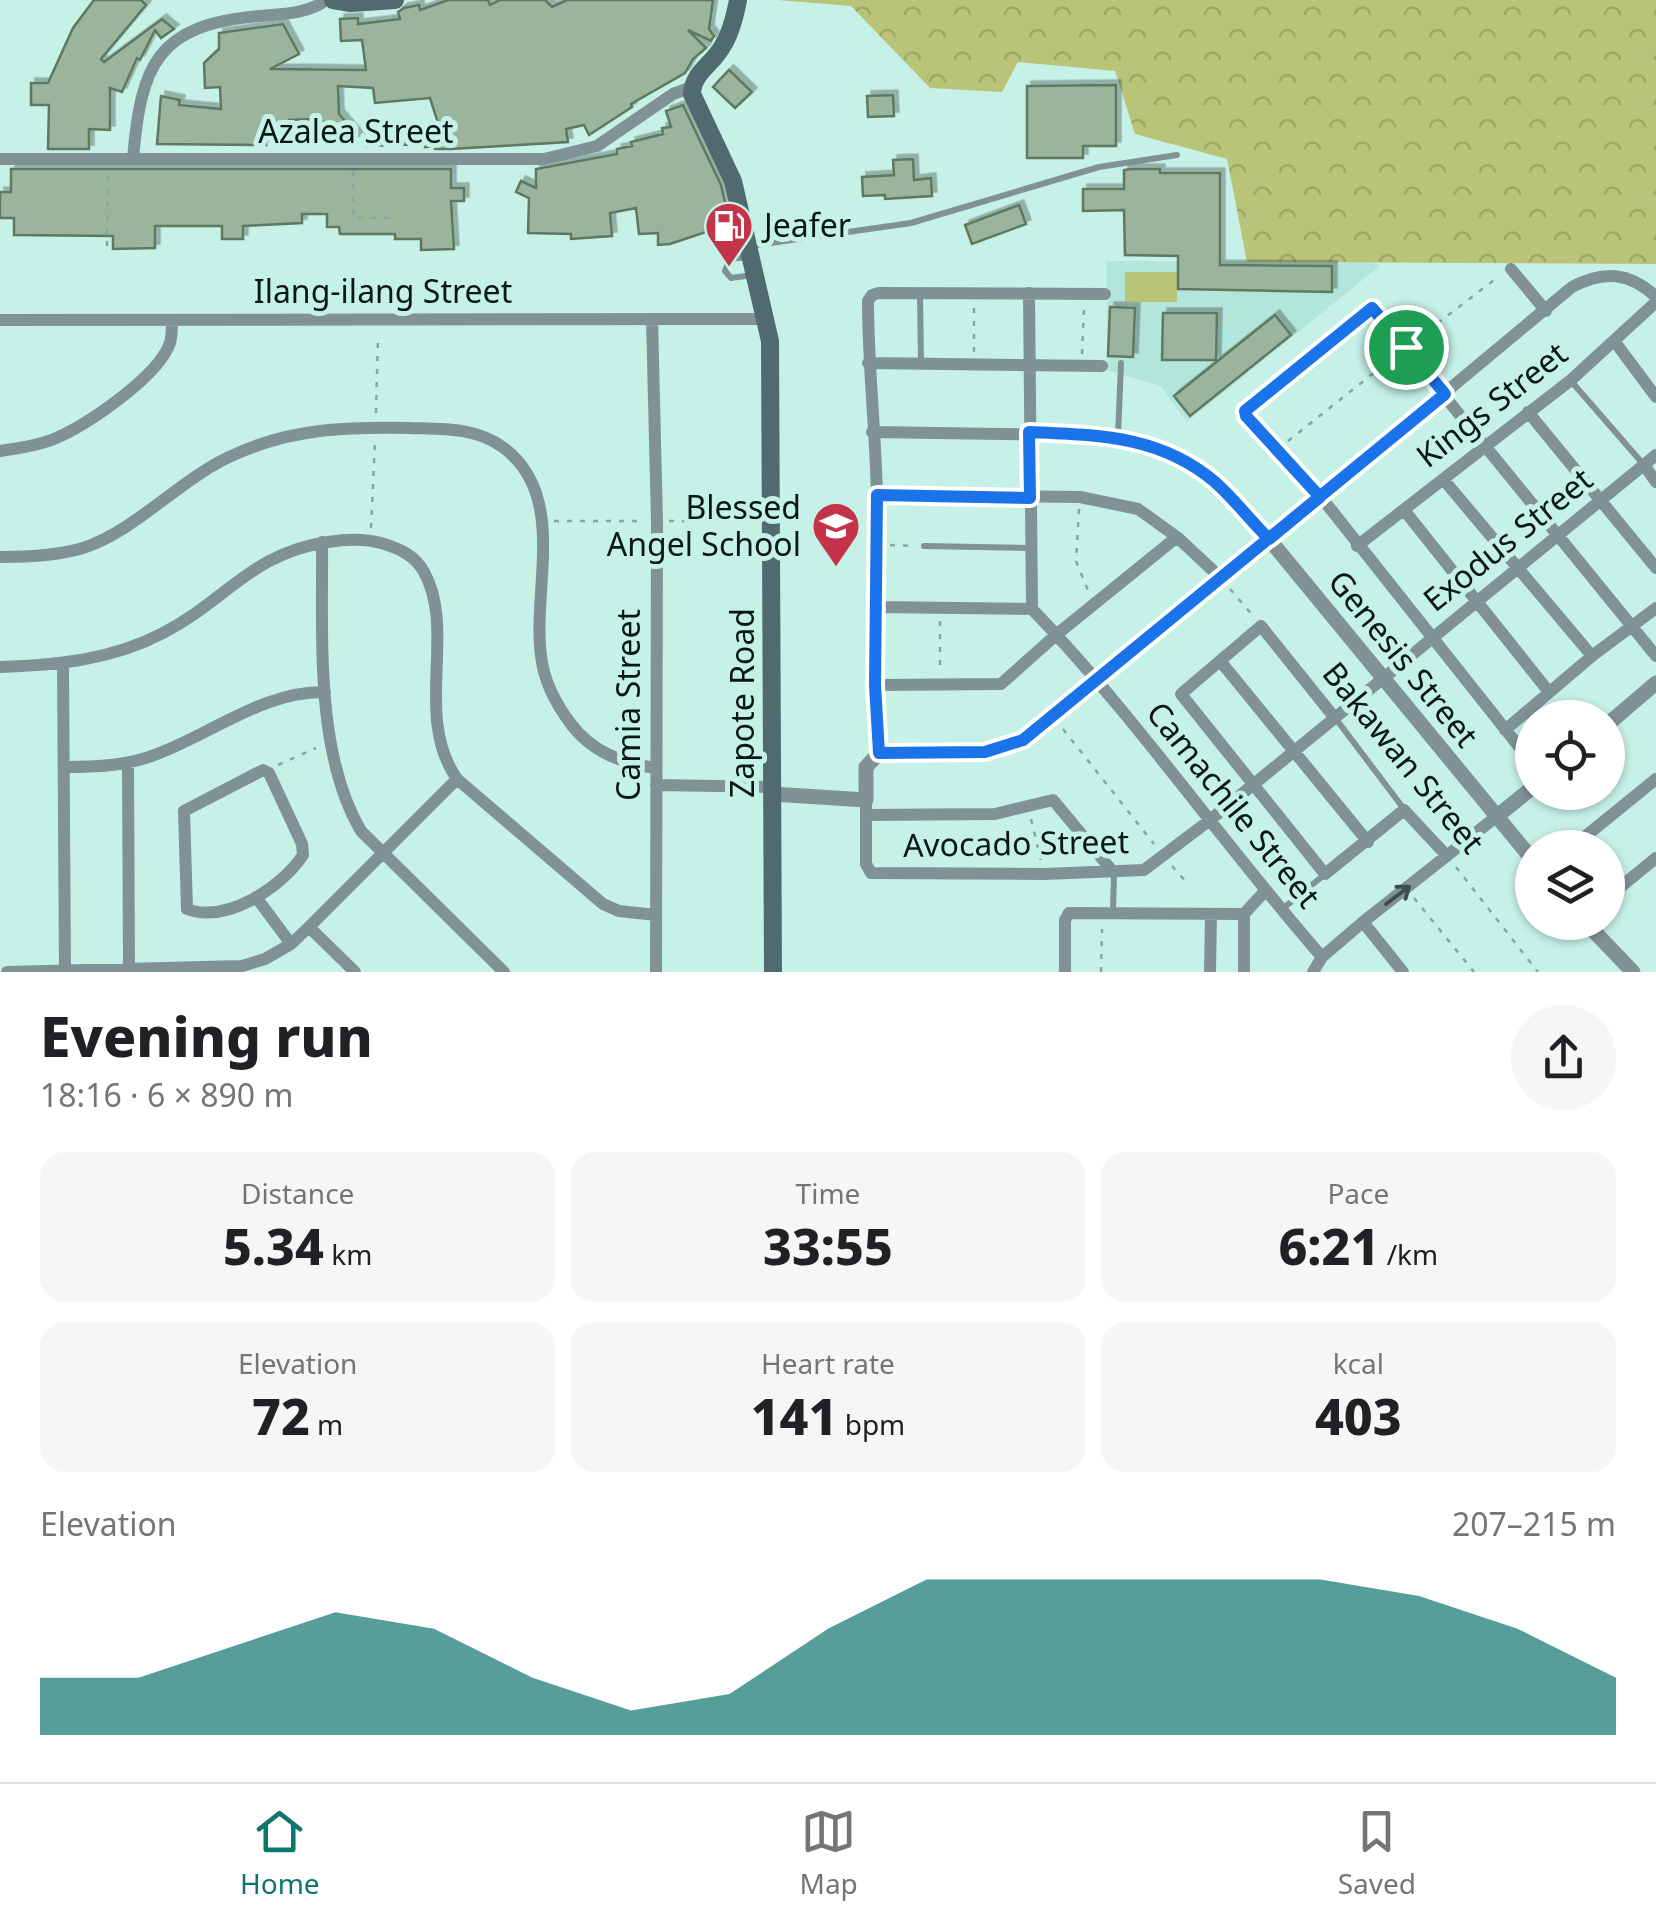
<!DOCTYPE html>
<html lang="en">
<head>
<meta charset="utf-8">
<style>
	:root { --surface:#fff; --page:#f6f6f6; --text:#202124; --muted:#757577; --line:#e0e0e0; --accent:#0f766e }
	body { margin:0; font-family:"Noto Sans",sans-serif; background:var(--page); color:var(--text); height:100vh; display:flex; flex-direction:column; font-size:38px; white-space:nowrap }
	* { box-sizing:border-box; margin:0 }
	p { font-size:32px; color:var(--muted) }
	.icon { flex:none; width:55px; height:55px; fill:none; stroke:currentColor; stroke-width:2; stroke-linecap:round; stroke-linejoin:round }
	.map { position:relative; height:972px; overflow:hidden }
	.side { display:flex; flex-direction:column; background:var(--surface); flex:1 }
	.side>* { flex:none }
	.fabs { position:absolute; left:1515px; top:700px; display:grid; gap:20px }
	.fabs a { display:grid; place-items:center; width:110px; height:110px; border-radius:50%; background:var(--surface); box-shadow:0 2px 8px #0004; font-size:50px }
	.pin { position:absolute; display:grid; place-items:center; width:85px; height:85px; color:#fff; margin:-42px; border:5px solid #fff; border-radius:50%; box-shadow:0 2px 10px #0007 }
	.round { display:grid; place-items:center; flex:none; width:105px; height:105px; border-radius:52px; background:var(--page) }
	.overview { display:flex; align-items:center; justify-content:space-between; height:170px; padding:0 40px }
	h1 { font-size:55px; font-weight:800; line-height:75px }
	.stats { display:grid; grid-template-columns:repeat(3,1fr); gap:15px; height:170px; padding:10px 40px }
	.stats div { display:grid; align-content:center; border-radius:25px; background:var(--page); text-align:center }
	.stats b { font-size:50px; font-weight:800 }
	.stats small { font-size:28px; font-weight:400 }
	.stats p { font-size:28px }
	.chart { height:280px; padding:20px 40px }
	.chart p { display:flex; justify-content:space-between }
	.chart svg { width:100%; height:180px; margin-top:10px; fill:var(--accent); opacity:.7 }
	.menu { display:flex; justify-content:space-around; align-items:center; height:140px; border-top:2px solid var(--line); background:var(--surface); font-size:28px; color:var(--muted) }
	.menu a { display:grid; justify-items:center; gap:5px }
	.menu .on { color:var(--accent) }
	.map>svg:first-child { display:block }
	.built { fill:#b2e6da }
	.grass { fill:#bac478 }
	.forest { fill:url(#forest-crowns) }
	.building { fill:#9ab59c; stroke:#5f7861; stroke-width:2.5; filter:url(#shadow) }
	.lines { fill:none; stroke-linecap:round; stroke-linejoin:round }
	.path { stroke:#86a7a0; stroke-width:2.5; stroke-dasharray:5 8; stroke-linecap:butt }
	.service { stroke:#809296; stroke-width:6 }
	.minor { stroke:#809296; stroke-width:12 }
	.tertiary { stroke:#809296; stroke-width:15 }
	.secondary { stroke:#506a6f; stroke-width:18 }
	.oneway { stroke:#3e4f4f }
	.route-casing { stroke:#fff; stroke-width:20 }
	.route { stroke:#1a73e8; stroke-width:12 }
	.labels { text-anchor:middle; stroke-width:10; stroke-linejoin:round; paint-order:stroke }
	.street-label { font-size:32px; fill:#081815; stroke:#c6f1e7 }
	.poi-label { font-size:32px; fill:#081815; stroke:#c6f1e7; text-anchor:start }
</style>
</head>
<body>
<div class="map">
<svg width="1656" height="972" viewBox="0 0 1656 972">
	<defs>
		<pattern id="forest-crowns" width="20" height="18" patternUnits="userSpaceOnUse" patternTransform="scale(2.5)"><rect width="20" height="18" fill="#bac478"/><path d="M2 6a3 3 0 1 1 6 0M12 15a3 3 0 1 1 6 0" fill="none" stroke="#9ea867"/></pattern>
		<filter id="shadow"><feDropShadow dx="4.5" dy="-4.5" stdDeviation="0" flood-color="#0004"/></filter>
	</defs>
	<rect width="100%" height="100%" fill="#c6f1e7"/>
	<path class="built" d="M1107 261 1369 263 1381 265 1187 422 1161 386 1107 370Z"/>
	<path class="grass" d="M1125 272H1177V302H1125Z"/>
	<path class="forest" d="M777 0H1656V264L1247 262 1227 159 1135 134 1115 71 1018 62 1002 92 930 88 851 6Z"/>
	<path class="building" d="M94 0H141L146 5 101 59 104 62 162 19 174 29 161 38 155 30 140 60 137 58 122 92 110 88V130L89 129V149H48L49 105H31V83H48L73 28Z
		M448 0H488L490 5 500 0H545L552 7 567 0H713L709 29 714 36 711 41 688 30 706 48 693 59 685 73 631 104 632 107 589 135 584 125 566 129 568 142 451 149H435V146L425 147V144L366 146V126H387V132L440 129 430 98 375 103 373 88 338 86 339 114 358 136 346 146 326 122H312V119L289 120V127L265 128 266 145 157 144 161 96 180 100 179 105 221 109 220 87 205 88 204 63 219 49V33L283 24 299 54 270 69 366 70 362 40 341 41 340 19 358 18V24L400 19 398 12 404 8 419 5 420 10Z
		M729 70 752 92 735 108 713 87Z
		M1116 85V146H1083V158H1027V86Z
		M893 95 894 116 868 117 867 96Z
		M683 105 721 185 730 224 670 244 658 245V233L639 234 636 208 610 213 612 236 571 239V234L528 233 529 198 516 192 521 181 536 188V169L617 154V149L632 146 631 142 663 134 662 128 671 127 666 111Z
		M913 159 914 180 931 178 932 196 885 199V195L863 196 862 177 894 175 893 160Z
		M11 169H451V188H464V201H451L454 249 421 250V239H395V234H340L339 227H327V214H302V223L243 226V239H222V226H155V248L113 249V236L14 235V218H0V192H11Z
		M1131 169H1160V173H1220V265L1332 266V292L1178 289V256L1125 255 1124 210 1083 211V189H1124V170Z
		M1019 205 1026 224 972 244 965 225Z
		M1110 307 1135 308 1133 357 1108 356Z
		M1163 313H1217L1216 360H1162Z
		M1275 315 1291 335 1190 416 1174 396Z"/>
	<g class="lines">
		<path class="path" d="M353 171V218H397
			M107 246 108 171
			M1417 339 1498 277
			M974 352V305
			M1082 354 1084 307
			M376 413 378 336
			M1288 441 1395 356
			M1079 509 1076 561 1089 593
			M554 521H641
			M669 521H756
			M371 528 375 441
			M890 545 912 546
			M1230 589 1254 617
			M940 621V673
			M1063 729 1154 844
			M278 765 316 748
			M1031 819 1041 860
			M1172 866 1189 885
			M1456 867 1538 972
			M1414 898 1474 972
			M1101 972 1102 929"/>
		<path class="service" d="M750 246 911 223 1099 167 1177 155
			M747 257 730 259 725 271 731 278 753 275
			M920 294 921 364
			M1571 381 1644 465
			M1118 436 1121 363
			M924 546 1030 548
			M1336 719 1404 809
			M1281 910 1324 875
			M1113 911 1114 873"/>
		<path class="minor" d="M0 159H544L597 146 673 94 692 87
			M133 159C141 64 157 25 259 16 281 14 308 14 326 0
			M1511 269 1546 311
			M1029 293 1032 609C1137 718 1223 844 1322 957
			M652 319 657 521 656 972
			M0 320 767 319
			M1615 342 1656 397
			M868 363 1102 366
			M1528 412 1656 568
			M872 432 1118 436 1186 462 1215 482 1269 539 1572 287C1604 270 1630 272 1656 297
			M0 451C19 448 37 446 54 439 87 425 158 377 170 343 172 336 172 327 172 320
			M1644 465 1656 482
			M1443 479 1592 656
			M877 495 1080 497 1138 509 1177 537 1221 578
			M1404 510 1549 692
			M322 542C323 632 314 751 361 831L504 972
			M1357 546 1571 380 1656 302
			M0 557C27 557 57 556 83 548 138 530 182 476 238 453 294 428 349 427 409 428 442 429 476 427 504 448 568 497 532 588 541 656 544 682 555 703 571 724 592 752 623 764 656 768
			M876 607 1032 609
			M1221 662 1368 842
			M63 665 65 972
			M0 667C57 665 112 660 163 633 226 601 251 553 328 542 346 539 363 538 381 543 398 548 415 555 424 572 457 631 413 716 457 779L603 904 619 911 656 915
			M875 685 1001 684 1056 635 1177 537
			M1334 717 1261 626 1181 694 1325 874 1404 810 1447 856
			M1505 730 1592 656 1656 608
			M879 753C874 669 879 585 877 500 876 434 868 368 868 301L872 295 879 293 1105 294
			M128 763 129 970
			M1532 763 1321 497 1246 416 1245 411 1249 407 1372 307 1656 656
			M64 767C96 767 127 766 157 754 213 733 264 691 325 692
			M263 770 269 773 302 844 303 855C282 887 227 924 187 909L184 811Z
			M656 785 772 787
			M866 800V864L871 873 1044 874 1144 870 1210 820 1656 455
			M866 815 995 814 1053 800 1114 873
			M1571 848 1656 779
			M256 897 291 944
			M1608 897 1656 858
			M1363 922 1403 972
			M309 927 355 972
			M7 972 242 966 265 959 291 944 309 927 457 779
			M1065 972V920L1069 913 1244 914
			M1210 972 1211 914
			M1244 972V914L1265 891
			M1313 972 1322 957 1363 922 1496 817"/>
		<path class="tertiary" d="M1608 724 1656 683
			M772 794 866 800V767L879 753 985 752 1023 739 1269 539 1532 859
			M1496 817 1532 788
			M1585 922 1633 972"/>
		<path class="secondary" d="M333 0 351 3 395 0
			M738 0C735 16 731 33 722 47 712 65 693 72 692 94L733 181 770 341 773 972"/>
	</g>
	<defs><path id="oneway-shaft" d="M-6 0H5M1.5-3L5.5 0L1.5 3" fill="none" stroke-width="1.6" stroke-linecap="round" stroke-linejoin="round" transform="scale(2.5)"/></defs>
	<use class="oneway" href="#oneway-shaft" transform="translate(1398 895) rotate(-37)"/>
	<g class="lines">
		<g class="route-casing">
			<path id="route" d="M1406 347 1445 394 1023 740 985 752 879 753 875 685 877 495 1030 498 1029 432C1097 435 1160 435 1215 482 1234 499 1251 521 1269 539L1320 497 1246 416 1245 411 1372 308 1406 347"/>
		</g>
		<use href="#route" class="route"/>
	</g>
	<defs>
		<g id="fuel-pin" transform="scale(2.5)"><path d="M0 17L-7.5 6A9.5 9.5 0 1 1 7.5 6Z" fill="#c43348" stroke="#c6f1e7"/><path d="M-5.5-6h7V0h2V4h1.3V-2.5L3-4.5l.8-.8L6-3V5H2.5V1h-1V6h-7ZM-4.2-4.7v3.2H.2V-4.7Z" fill="#fff"/></g>
		<g id="school-pin" transform="scale(2.5)"><path d="M0 17L-7.5 6A9.5 9.5 0 1 1 7.5 6Z" fill="#c43348" stroke="#c6f1e7"/><path d="M0-5L7-2L0 1L-7-2ZM-4 1L0 2.5L4 1V4Q0 6-4 4Z" fill="#fff"/></g>
	</defs>
	<g fill-rule="evenodd">
		<use href="#fuel-pin" x="729" y="226"/>
		<use href="#school-pin" x="836" y="526"/>
	</g>
	<g class="labels">
		<g class="street-label">
			<text x="356" y="143">Azalea Street</text>
			<text x="383" y="303">Ilang-ilang Street</text>
			<text transform="translate(1492 405) rotate(-38)" y="11">Kings Street</text>
			<text transform="translate(1508 540) rotate(-39)" y="11">Exodus Street</text>
			<text transform="translate(1403 659) rotate(51)" y="11">Genesis Street</text>
			<text transform="translate(743 703) rotate(-90)" y="11">Zapote Road</text>
			<text transform="translate(629 705) rotate(-90)" y="11">Camia Street</text>
			<text transform="translate(1403 758) rotate(51)" y="11">Bakawan Street</text>
			<text transform="translate(1233 805) rotate(51)" y="11">Camachile Street</text>
			<text transform="translate(1016 844) rotate(-1)" y="11">Avocado Street</text>
		</g>
		<g class="poi-label">
			<text x="764" y="237">Jeafer</text>
			<text x="801" y="519" text-anchor="end">Blessed<tspan x="801" dy="37">Angel School</tspan></text>
		</g>
	</g>
</svg>
<div class="fabs">
<a><svg class="icon" aria-label="locate" viewBox="0 0 24 24"><circle cx="12" cy="12" r="6"/><path d="M12 2v4M12 18v4M2 12h4M18 12h4"/></svg></a>
<a><svg class="icon" aria-label="layers" viewBox="0 0 24 24"><path d="M12 4l9 5-9 5-9-5zM3 14l9 5 9-5"/></svg></a>
</div>
<div class="pin" style="left:1406px;top:347px;background:#1e9e55"><svg class="icon" aria-label="arrive" viewBox="0 0 24 24"><path d="M6 21V4h12l-3 4 3 4H6"/></svg></div>
</div>
<section class="side">
<div class="overview"><div><h1>Evening run</h1><p>18:16 · 6 × 890 m</p></div><a class="round"><svg class="icon" aria-label="share" viewBox="0 0 24 24"><path d="M12 15V3M7 8l5-5 5 5M5 13v7h14v-7"/></svg></a></div>
<div class="stats">
<div><p>Distance</p><b>5.34<small> km</small></b></div>
<div><p>Time</p><b>33:55</b></div>
<div><p>Pace</p><b>6:21<small> /km</small></b></div>
</div>
<div class="stats">
<div><p>Elevation</p><b>72<small> m</small></b></div>
<div><p>Heart rate</p><b>141<small> bpm</small></b></div>
<div><p>kcal</p><b>403</b></div>
</div>
<div class="chart"><p><span>Elevation</span>207–215 m</p>
<svg viewBox="0 0 160 44" preserveAspectRatio="none"><path d="M0 44V30L10 30L20 22L30 14L40 18L50 30L60 38L70 34L80 18L90 6L100 6L110 6L120 6L130 6L140 10L150 18L160 30V44z"/></svg>
</div>
</section>
<nav class="menu">
<a class="on"><svg class="icon" aria-label="home" viewBox="0 0 24 24"><path d="M3 11l9-7 9 7M6 9v11h12V9"/></svg>Home</a>
<a><svg class="icon" aria-label="map" viewBox="0 0 24 24"><path d="M3 6l6-2 6 2 6-2v14l-6 2-6-2-6 2zM9 4v14M15 6v14"/></svg>Map</a>
<a><svg class="icon" aria-label="saved" viewBox="0 0 24 24"><path d="M7 4h10v16l-5-4-5 4z"/></svg>Saved</a>
</nav>
</body>
</html>
